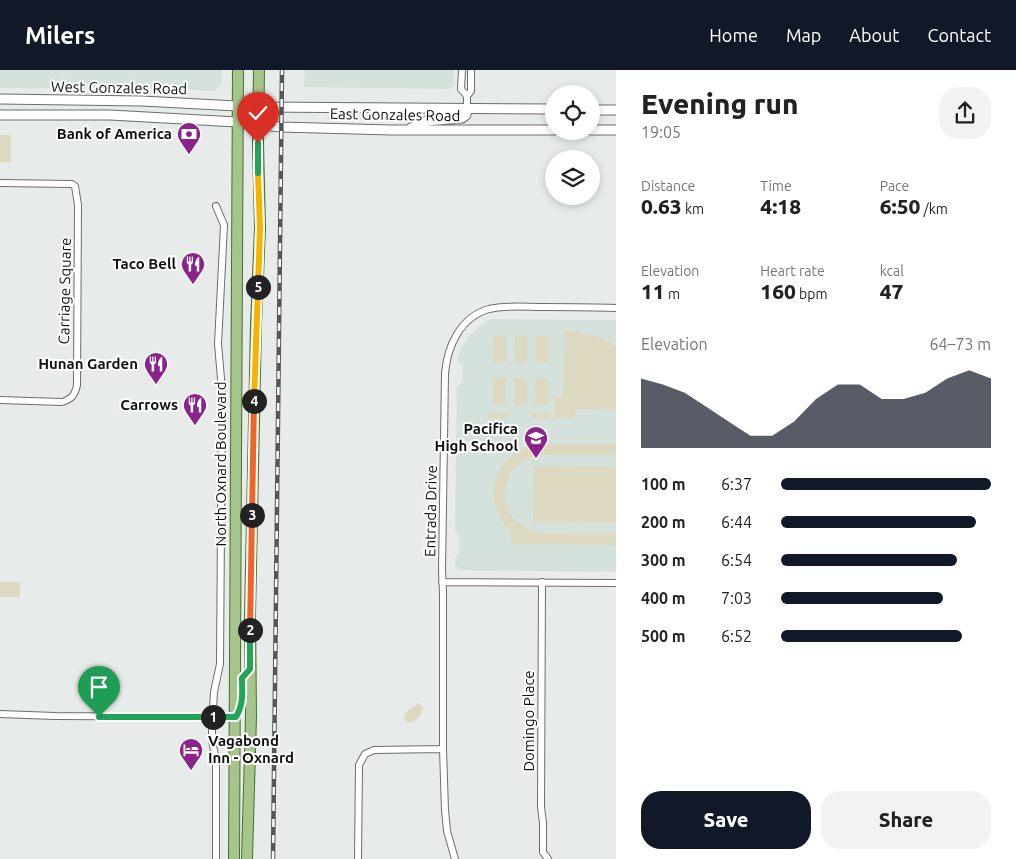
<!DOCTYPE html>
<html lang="en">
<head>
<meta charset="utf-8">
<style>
	:root { --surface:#fff; --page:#f2f2f2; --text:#222; --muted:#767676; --accent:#111827 }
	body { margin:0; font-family:Ubuntu,sans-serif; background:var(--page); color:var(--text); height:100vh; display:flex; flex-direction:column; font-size:19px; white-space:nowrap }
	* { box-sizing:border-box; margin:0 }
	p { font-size:16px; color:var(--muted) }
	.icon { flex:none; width:28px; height:28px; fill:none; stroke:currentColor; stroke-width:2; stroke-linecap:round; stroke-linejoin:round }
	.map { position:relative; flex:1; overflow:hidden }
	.side { display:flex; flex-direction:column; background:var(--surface); width:400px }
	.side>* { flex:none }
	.fabs { position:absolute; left:545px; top:15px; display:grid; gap:10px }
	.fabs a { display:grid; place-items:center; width:55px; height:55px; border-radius:50%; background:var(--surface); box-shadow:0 2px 8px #0003; font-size:25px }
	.pin { position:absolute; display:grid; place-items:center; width:42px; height:42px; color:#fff; margin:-51px -21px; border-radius:50% 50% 50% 0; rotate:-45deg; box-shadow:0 0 5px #0007 }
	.pin .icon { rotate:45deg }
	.km { position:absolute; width:25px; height:25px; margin:-12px; border-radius:50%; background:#222; color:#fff; font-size:14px; line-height:25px; text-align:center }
	.round { display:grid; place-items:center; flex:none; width:52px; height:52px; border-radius:20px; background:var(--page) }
	.headline { display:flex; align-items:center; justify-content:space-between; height:85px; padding:0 25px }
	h1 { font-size:28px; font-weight:800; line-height:38px }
	.stats { display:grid; grid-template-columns:repeat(3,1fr); gap:8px; height:85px; padding:5px 25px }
	.stats div { display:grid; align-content:center }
	.stats b { font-size:21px; font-weight:800 }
	.stats small { font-size:14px; font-weight:400 }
	.stats p { font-size:14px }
	.chart { height:140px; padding:10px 25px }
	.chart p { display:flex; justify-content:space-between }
	.chart svg { width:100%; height:90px; margin-top:5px; fill:var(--accent); opacity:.7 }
	.action { display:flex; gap:10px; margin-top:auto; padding:10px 25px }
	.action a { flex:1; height:58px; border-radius:20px; background:var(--accent); color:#fff; font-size:20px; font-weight:800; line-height:58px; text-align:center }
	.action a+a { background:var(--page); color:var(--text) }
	ul { padding:0 25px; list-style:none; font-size:16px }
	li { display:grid; grid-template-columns:80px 60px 1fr; align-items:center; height:38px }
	li i { height:12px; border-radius:6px; background:var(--accent) }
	header { display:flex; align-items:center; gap:30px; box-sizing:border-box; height:70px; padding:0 25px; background:var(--accent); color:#fff }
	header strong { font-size:24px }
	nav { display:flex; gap:28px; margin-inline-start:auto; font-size:18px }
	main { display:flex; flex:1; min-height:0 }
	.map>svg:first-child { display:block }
	.built { fill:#d5e2dc }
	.green { fill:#ddd9c0 }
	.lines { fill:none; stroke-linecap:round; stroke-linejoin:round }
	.minor-casing { stroke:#6a6f6d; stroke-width:8 }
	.secondary-casing { stroke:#6a6f6d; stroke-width:11 }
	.primary-casing { stroke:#4b6d30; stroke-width:12 }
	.minor { stroke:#fff; stroke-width:6 }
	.secondary { stroke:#fff; stroke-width:9 }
	.primary { stroke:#a6c58d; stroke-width:10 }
	.rail-casing { stroke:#545755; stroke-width:4.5 }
	.rail { stroke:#fff; stroke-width:2.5; stroke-dasharray:8; stroke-linecap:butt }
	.split-1-casing { stroke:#fff; stroke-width:10 }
	.split-2-casing { stroke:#fff; stroke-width:10 }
	.split-3-casing { stroke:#fff; stroke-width:10 }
	.split-4-casing { stroke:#fff; stroke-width:10 }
	.split-5-casing { stroke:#fff; stroke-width:10 }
	.split-6-casing { stroke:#fff; stroke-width:10 }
	.split-7-casing { stroke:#fff; stroke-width:10 }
	.split-1 { stroke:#22a559; stroke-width:6 }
	.split-2 { stroke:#22a559; stroke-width:6 }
	.split-3 { stroke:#f0652b; stroke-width:6 }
	.split-4 { stroke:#f0652b; stroke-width:6 }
	.split-5 { stroke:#f5b400; stroke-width:6 }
	.split-6 { stroke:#f5b400; stroke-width:6 }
	.split-7 { stroke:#22a559; stroke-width:6 }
	.labels { text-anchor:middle; stroke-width:4; stroke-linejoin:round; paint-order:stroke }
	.street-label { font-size:15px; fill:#0f1110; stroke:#fff }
	.poi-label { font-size:15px; font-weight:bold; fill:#0f1110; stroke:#fff; text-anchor:end }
</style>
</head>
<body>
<header>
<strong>Milers</strong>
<nav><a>Home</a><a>Map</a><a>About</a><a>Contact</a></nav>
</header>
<main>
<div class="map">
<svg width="616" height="789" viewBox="0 0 616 789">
	<rect width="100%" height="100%" fill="#e7ebe9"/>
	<path class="built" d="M0 0H222V14L215 21 149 18H0Z
		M305 0H454V15L450 19 304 17Z
		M492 249 616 250V502L459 500 455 495V488L459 483V465L455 461 457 317 462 312 463 297 457 291 460 281 469 266 483 253Z"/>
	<path class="green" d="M0 65H11V92H0Z
		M564 261C583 261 600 265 616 276V340L575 339V348H556L554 347V328L563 327Z
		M494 266H506V293H493Z
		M515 266H527V293H514Z
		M536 266H548V293H536Z
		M493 308H506L505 335H493Z
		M514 308H527V335H514Z
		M536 308H548V335H535Z
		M488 342 507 343V348H488Z
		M532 343H551V348H532Z
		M536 374H616V385H544L531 387 519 393 510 404 504 423 507 437 513 448 524 457 530 460 543 463 616 464V475L511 474V462C480 430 492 385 536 374Z
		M534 396 616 397V453L533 452Z
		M0 512H20V527H0Z
		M418 633 423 637C423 645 415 653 407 653L404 649 405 643Z"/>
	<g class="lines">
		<g class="minor-casing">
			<path id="minor" d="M462 0 461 19 467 26
				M467 38V26L471 21V0
				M0 113 72 114 75 116 78 135 77 315C75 325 72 329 62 332L0 330
				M442 512 616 513
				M542 512 541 737 543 753V782L548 789
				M0 644 55 646 236 647
				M216 789V690L212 671V657L214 622 220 594 222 320 218 274 224 155 216 136
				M358 789 359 695 365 684 374 680 443 679
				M455 789 447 761 445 740 443 679V523L442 500 445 304C447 277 460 247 489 239 507 235 525 237 543 237 567 237 592 237 616 238"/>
		</g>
		<g class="secondary-casing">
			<path id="secondary" d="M0 29 142 31 258 37 554 39
				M591 40H616
				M0 45H110L237 52 280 57 391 60H554
				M409 59 426 51 462 48 466 45 467 38
				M591 60H616"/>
		</g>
		<g class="primary-casing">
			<path id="primary" d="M234 789 238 0
				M247 789 251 646 250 545 256 254 260 158 258 73 259 0"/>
		</g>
		<use href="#minor" class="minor"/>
		<use href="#secondary" class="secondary"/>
		<use href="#primary" class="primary"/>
		<g class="rail-casing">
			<path id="rail" d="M273 789 282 0"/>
		</g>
		<use href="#rail" class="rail"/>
	</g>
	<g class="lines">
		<g class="split-1-casing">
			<path id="split-1" d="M99 647H213"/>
		</g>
		<g class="split-2-casing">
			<path id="split-2" d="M213 647H236C244 634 242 622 242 608L250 599V560"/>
		</g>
		<g class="split-3-casing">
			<path id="split-3" d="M250 560 252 445"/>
		</g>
		<g class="split-4-casing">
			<path id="split-4" d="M252 445 254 331"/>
		</g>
		<g class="split-5-casing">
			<path id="split-5" d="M254 331 258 217"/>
		</g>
		<g class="split-6-casing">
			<path id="split-6" d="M258 217 260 158 258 103"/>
		</g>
		<g class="split-7-casing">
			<path id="split-7" d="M258 73V103"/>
		</g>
		<use href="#split-1" class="split-1"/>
		<use href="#split-2" class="split-2"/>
		<use href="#split-3" class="split-3"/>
		<use href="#split-4" class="split-4"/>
		<use href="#split-5" class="split-5"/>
		<use href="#split-6" class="split-6"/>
		<use href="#split-7" class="split-7"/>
	</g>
	<defs>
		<g id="bank-pin" transform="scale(1.25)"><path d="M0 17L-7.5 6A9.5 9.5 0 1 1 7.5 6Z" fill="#8a248a" stroke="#fff"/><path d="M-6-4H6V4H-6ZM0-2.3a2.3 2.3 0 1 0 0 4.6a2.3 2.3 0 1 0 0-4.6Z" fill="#fff"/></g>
		<g id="restaurant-pin" transform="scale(1.25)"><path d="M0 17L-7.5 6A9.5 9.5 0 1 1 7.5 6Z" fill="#8a248a" stroke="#fff"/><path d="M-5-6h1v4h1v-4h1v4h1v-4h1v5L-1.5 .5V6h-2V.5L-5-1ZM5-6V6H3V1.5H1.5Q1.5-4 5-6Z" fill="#fff"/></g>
		<g id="school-pin" transform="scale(1.25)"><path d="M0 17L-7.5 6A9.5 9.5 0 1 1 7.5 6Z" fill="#8a248a" stroke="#fff"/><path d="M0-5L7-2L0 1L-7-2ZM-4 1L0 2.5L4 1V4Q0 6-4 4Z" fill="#fff"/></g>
		<g id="hotel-pin" transform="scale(1.25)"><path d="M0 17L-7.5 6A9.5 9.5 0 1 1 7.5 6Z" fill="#8a248a" stroke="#fff"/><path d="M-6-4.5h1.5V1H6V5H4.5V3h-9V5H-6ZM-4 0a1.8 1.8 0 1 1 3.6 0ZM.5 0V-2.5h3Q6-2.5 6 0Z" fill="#fff"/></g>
	</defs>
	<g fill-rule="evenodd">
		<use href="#bank-pin" x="189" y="64"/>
		<use href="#restaurant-pin" x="193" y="194"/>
		<use href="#restaurant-pin" x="156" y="294"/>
		<use href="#restaurant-pin" x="195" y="335"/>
		<use href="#school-pin" x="536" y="368"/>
		<use href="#hotel-pin" x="191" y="680"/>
	</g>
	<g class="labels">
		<g class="street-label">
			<text transform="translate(119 18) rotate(1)" y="5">West Gonzales Road</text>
			<text transform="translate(395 45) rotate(1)" y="5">East Gonzales Road</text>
			<text transform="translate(65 221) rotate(-89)" y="5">Carriage Square</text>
			<text transform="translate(221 394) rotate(-90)" y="5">North Oxnard Boulevard</text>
			<text transform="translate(431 441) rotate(-89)" y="5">Entrada Drive</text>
			<text transform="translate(529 651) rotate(-90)" y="5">Domingo Place</text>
		</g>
		<g class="poi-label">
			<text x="172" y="69">Bank of America</text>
			<text x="176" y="199">Taco Bell</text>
			<text x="138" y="299">Hunan Garden</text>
			<text x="178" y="340">Carrows</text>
			<text x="518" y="364">Pacifica<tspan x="518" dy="17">High School</tspan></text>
			<text x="208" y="676" text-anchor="start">Vagabond<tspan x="208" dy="17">Inn - Oxnard</tspan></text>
		</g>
	</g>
</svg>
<div class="fabs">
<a><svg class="icon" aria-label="locate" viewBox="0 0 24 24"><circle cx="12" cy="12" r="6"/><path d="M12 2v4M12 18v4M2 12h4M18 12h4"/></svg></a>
<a><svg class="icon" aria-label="layers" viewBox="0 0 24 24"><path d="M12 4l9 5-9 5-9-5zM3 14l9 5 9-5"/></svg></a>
</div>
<div class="pin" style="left:99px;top:647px;background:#1e9e55"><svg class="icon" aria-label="arrive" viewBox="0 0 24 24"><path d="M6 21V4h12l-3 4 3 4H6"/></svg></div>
<div class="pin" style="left:258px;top:73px;background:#d93025"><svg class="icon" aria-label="check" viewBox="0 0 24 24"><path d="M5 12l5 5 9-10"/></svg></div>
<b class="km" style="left:213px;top:647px">1</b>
<b class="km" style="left:250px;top:560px">2</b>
<b class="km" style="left:252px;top:445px">3</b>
<b class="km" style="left:254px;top:331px">4</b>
<b class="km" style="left:258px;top:217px">5</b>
</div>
<section class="side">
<div class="headline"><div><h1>Evening run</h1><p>19:05</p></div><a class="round"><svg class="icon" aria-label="share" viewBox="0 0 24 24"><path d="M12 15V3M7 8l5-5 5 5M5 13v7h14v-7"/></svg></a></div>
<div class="stats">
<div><p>Distance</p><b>0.63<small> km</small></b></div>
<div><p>Time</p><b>4:18</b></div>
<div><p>Pace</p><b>6:50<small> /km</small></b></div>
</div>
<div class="stats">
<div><p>Elevation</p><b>11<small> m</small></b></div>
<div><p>Heart rate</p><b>160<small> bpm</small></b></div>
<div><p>kcal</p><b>47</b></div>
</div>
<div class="chart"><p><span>Elevation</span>64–73 m</p>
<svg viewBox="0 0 160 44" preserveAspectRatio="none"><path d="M0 44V10L10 13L20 17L30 24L40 31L50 38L60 38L70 31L80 20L90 13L100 13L110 20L120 20L130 17L140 10L150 6L160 10V44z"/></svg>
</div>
<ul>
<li><b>100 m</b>6:37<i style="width:100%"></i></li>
<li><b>200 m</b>6:44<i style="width:93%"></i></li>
<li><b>300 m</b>6:54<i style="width:84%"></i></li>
<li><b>400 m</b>7:03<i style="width:77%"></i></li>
<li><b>500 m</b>6:52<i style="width:86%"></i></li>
</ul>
<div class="action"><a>Save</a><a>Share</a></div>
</section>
</main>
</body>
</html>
